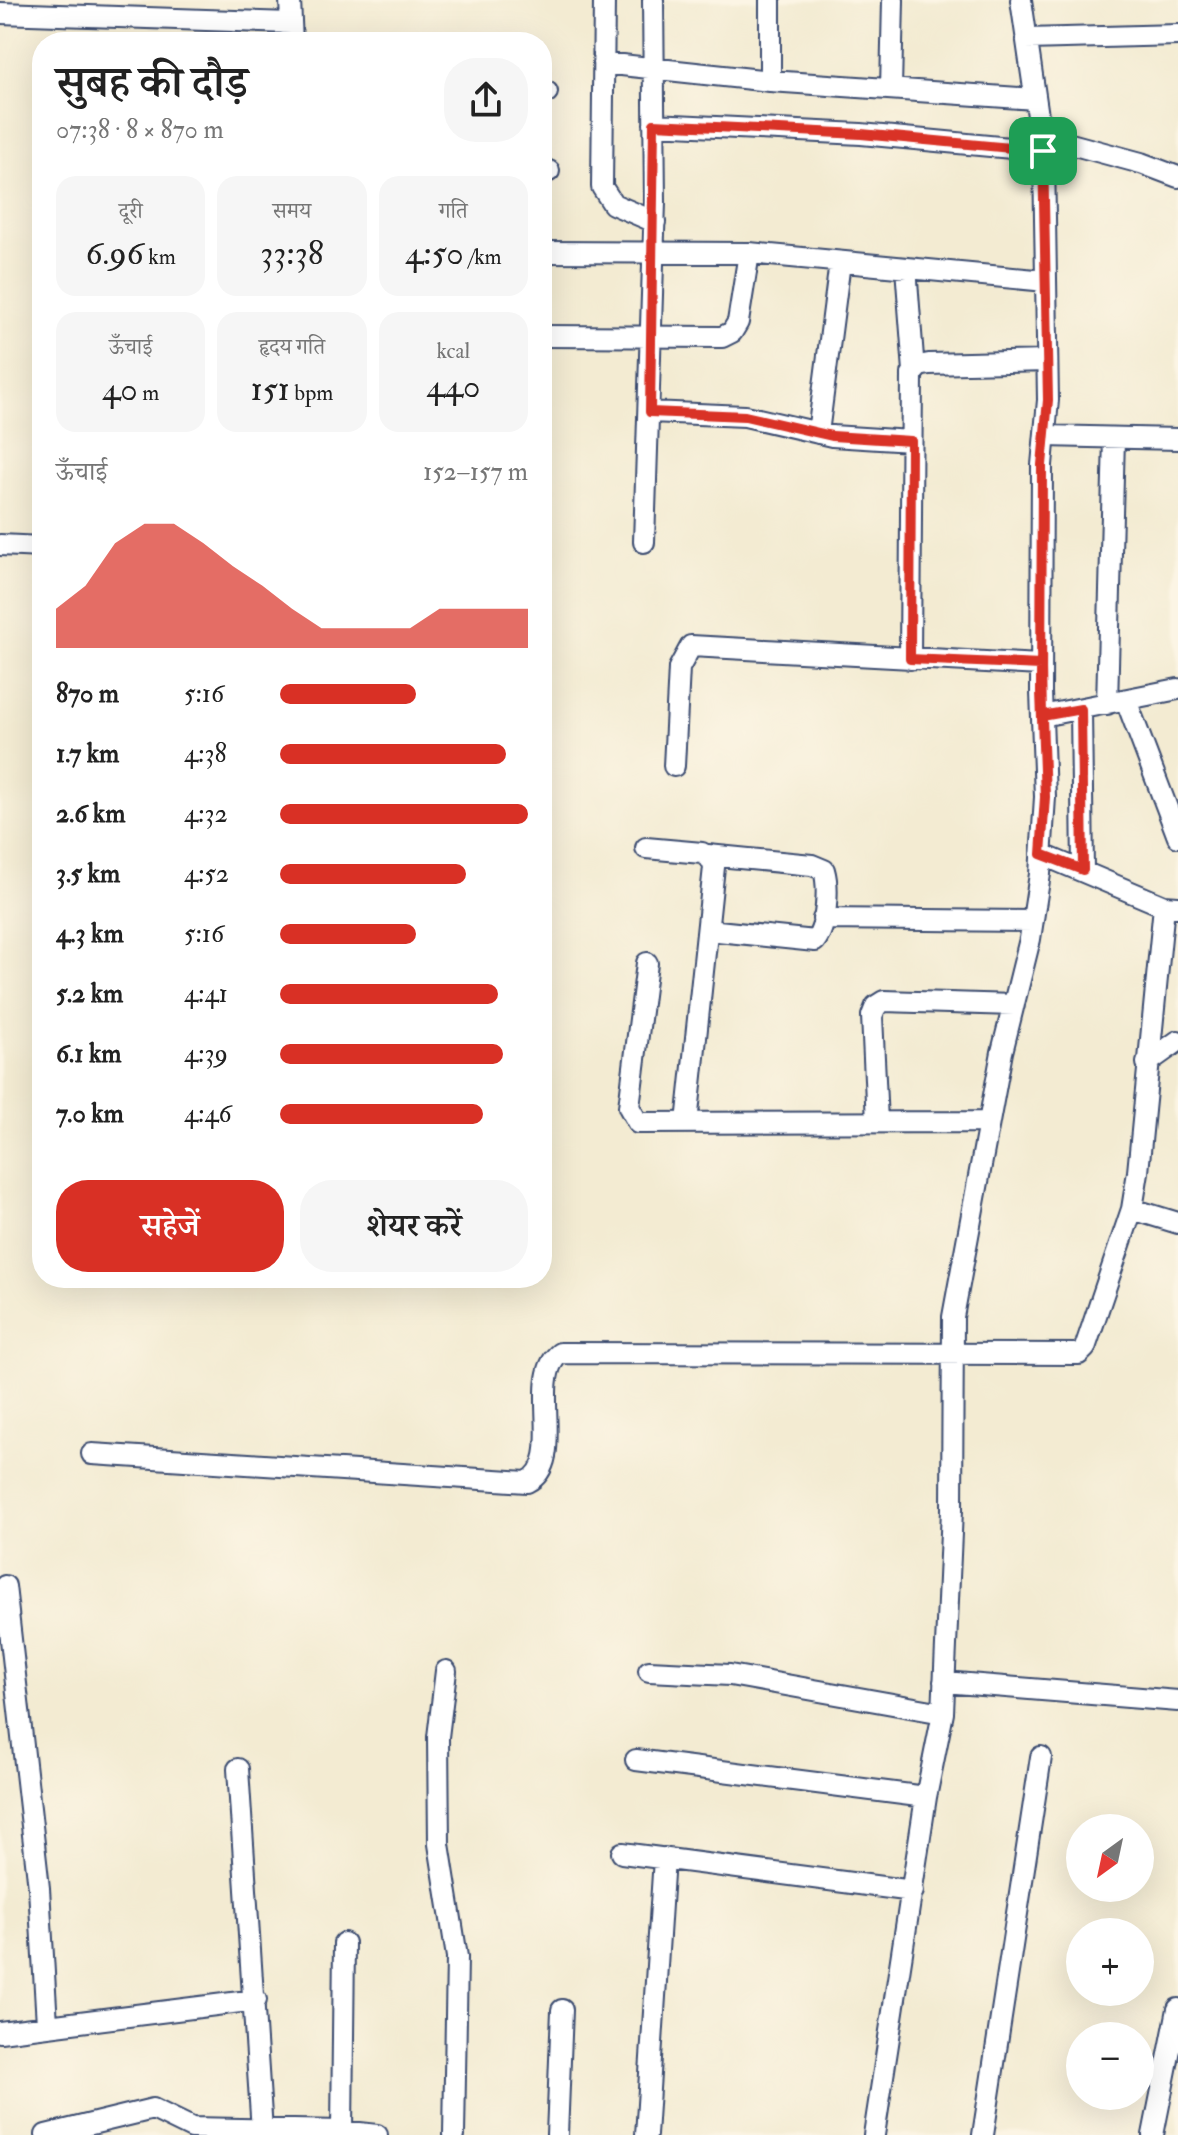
<!DOCTYPE html>
<html lang="hi">
<head>
<meta charset="utf-8">
<style>
	:root { --surface:#fff; --page:#f6f6f6; --text:#222; --muted:#767676; --accent:#d93025 }
	body { margin:0; font-family:"IM FELL Double Pica","Noto Serif Devanagari",serif; background:var(--page); color:var(--text); height:100vh; display:flex; flex-direction:column; font-size:30px; white-space:nowrap }
	* { box-sizing:border-box; margin:0 }
	p { font-size:26px; color:var(--muted) }
	.icon { flex:none; width:44px; height:44px; fill:none; stroke:currentColor; stroke-width:2; stroke-linecap:round; stroke-linejoin:round }
	.map { position:relative; flex:1; overflow:hidden }
	.panel { position:absolute; left:32px; top:32px; width:520px; height:1256px; display:flex; flex-direction:column; background:var(--surface); border-radius:32px; box-shadow:0 8px 32px #0002 }
	.panel>* { flex:none }
	.needle { width:52px; rotate:213deg }
	.buttons { position:absolute; left:1066px; top:1814px; display:grid; gap:16px }
	.buttons a { display:grid; place-items:center; width:88px; height:88px; border-radius:50%; background:var(--surface); box-shadow:0 8px 32px #0002; font-size:40px }
	.pin { position:absolute; display:grid; place-items:center; width:68px; height:68px; color:#fff; margin:-34px; border-radius:16px; box-shadow:0 4px 12px #0006 }
	.round { display:grid; place-items:center; flex:none; width:84px; height:84px; border-radius:32px; background:var(--page) }
	.overview { display:flex; align-items:center; justify-content:space-between; height:136px; padding:0 24px }
	h1 { font-size:44px; font-weight:600; line-height:60px }
	.stats { display:grid; grid-template-columns:repeat(3,1fr); gap:12px; height:136px; padding:8px 24px }
	.stats div { display:grid; align-content:center; border-radius:20px; background:var(--page); text-align:center }
	.stats b { font-size:34px; font-weight:600 }
	.stats small { font-size:22px; font-weight:400 }
	.stats p { font-size:22px }
	.chart { height:224px; padding:16px 24px }
	.chart p { display:flex; justify-content:space-between }
	.chart svg { width:100%; height:144px; margin-top:8px; fill:var(--accent); opacity:.7 }
	.cta { display:flex; gap:16px; margin-top:auto; padding:16px 24px }
	.cta a { flex:1; height:92px; border-radius:32px; background:var(--accent); color:#fff; font-size:32px; font-weight:600; line-height:92px; text-align:center }
	.cta a+a { background:var(--page); color:var(--text) }
	ul { padding:0 24px; list-style:none; font-size:26px }
	li { display:grid; grid-template-columns:128px 96px 1fr; align-items:center; height:60px }
	li i { height:20px; border-radius:10px; background:var(--accent) }
	.map>svg:first-child { display:block }
	.lines { fill:none; stroke-linecap:round; stroke-linejoin:round }
	.minor-casing { stroke:#3b4b6f; stroke-width:24 }
	.minor { stroke:#fff; stroke-width:20 }
	.route-casing { stroke:#fff; stroke-width:16 }
	.route { stroke:#d93025; stroke-width:10 }
</style>
</head>
<body>
<div class="map">
<svg width="1178" height="2135" viewBox="0 0 1178 2135">
	<rect width="100%" height="100%" fill="#fcf5e5"/>
	<filter id="ink" filterUnits="userSpaceOnUse"><feTurbulence type="fractalNoise" baseFrequency=".0125" numOctaves="2"/><feDisplacementMap in="SourceGraphic" scale="16" xChannelSelector="R" yChannelSelector="G"/><feConvolveMatrix kernelMatrix="1 2 1 2 8 2 1 2 1" color-interpolation-filters="sRGB"/></filter>
	<filter id="wash" filterUnits="userSpaceOnUse"><feTurbulence type="fractalNoise" baseFrequency=".006" numOctaves="4" result="noise"/><feDisplacementMap in="SourceGraphic" scale="32" xChannelSelector="R" yChannelSelector="G"/><feGaussianBlur stdDeviation="1.8" result="paint"/><feColorMatrix in="noise" values="0 0 0 0 0 0 0 0 0 0 0 0 0 0 0 0 0 1.4 0 .05"/><feComposite in="paint" operator="in"/></filter>
	<g filter="url(#wash)">
		<rect width="100%" height="100%" fill="#f3ebd2"/>
	</g>
	<g filter="url(#ink)">
		<g class="lines">
			<g class="minor-casing">
				<path id="minor" d="M290 0 292 42
					M604 0 602 187 613 204 655 222
					M0 13 291 23
					M1027 39 1178 35
					M603 63 770 81 1035 99
					M770 81V0
					M891 89 893 0
					M542 92H547
					M654 124 861 134 1043 151
					M1041 136 1141 163 1178 177
					M542 171H549
					M542 252 749 253 1046 281
					M906 268 914 371
					M542 336 722 337 732 332 738 322 749 253
					M650 412 745 416 832 436 911 441
					M818 433 840 262
					M1045 436 1178 439
					M644 542 655 202 653 0
					M0 545 42 547
					M910 659 912 374 919 366 929 364 1047 361
					M1126 700 1178 837
					M1107 704 1114 438
					M1081 709 1083 870
					M1042 716 1178 689
					M674 766 679 668 691 646 1041 665
					M646 848 702 853 712 860 714 867 687 1123
					M1041 854 1164 906 1178 907
					M823 919 1033 921
					M708 930 815 941C827 927 829 887 824 870L812 865 708 855
					M647 963 629 1107 638 1123 988 1122
					M1147 1063 1178 1041
					M877 1122 872 1016 876 1006 884 1001 1014 1005
					M1132 1209 1178 1223
					M92 1454 527 1482C568 1462 527 1378 560 1353L1079 1354 1085 1348 1132 1209 1138 1172 1164 906
					M5 1586 39 1888 47 2024
					M446 1671 438 1737 439 1844 457 1957 454 2135
					M649 1671 730 1675 943 1713
					M944 1682 1178 1701
					M636 1760 926 1797
					M238 1769 262 2131
					M622 1853 913 1891
					M0 2032 256 2000
					M342 2131 344 1943
					M46 2135 153 2109 192 2128 342 2131 377 2135
					M557 2135 562 2010
					M646 2135 664 1858
					M874 2135 926 1797 943 1713 952 1510 953 1317 1002 1052 1030 939 1040 874 1045 797 1041 692 1042 465 1048 400 1044 157 1021 0
					M983 2135 1041 1757
					M1153 2135 1178 2009"/>
			</g>
			<use href="#minor" class="minor"/>
		</g>
	</g>
	<g class="lines" filter="url(#ink)">
		<g class="route-casing">
			<path id="route" d="M1043 151 1048 400 1042 465 1041 692 1045 797 1041 854 1083 870 1081 709 1042 716 1041 665 910 659 911 441 832 436 745 416 650 412 654 124 861 134 1043 151"/>
		</g>
		<use href="#route" class="route"/>
	</g>
</svg>
<div class="buttons">
<a><svg class="needle" viewBox="-14 -14 28 28"><path d="M0-13l5 13h-10z" fill="#e53935"/><path d="M0 13l5-13h-10z" fill="#767676"/></svg></a>
<a>+</a>
<a>−</a>
</div>
<div class="pin" style="left:1043px;top:151px;background:#1e9e55"><svg class="icon" aria-label="arrive" viewBox="0 0 24 24"><path d="M6 21V4h12l-3 4 3 4H6"/></svg></div>
<section class="panel">
<div class="overview"><div><h1>सुबह की दौड़</h1><p>07:38 · 8 × 870 m</p></div><a class="round"><svg class="icon" aria-label="share" viewBox="0 0 24 24"><path d="M12 15V3M7 8l5-5 5 5M5 13v7h14v-7"/></svg></a></div>
<div class="stats">
<div><p>दूरी</p><b>6.96<small> km</small></b></div>
<div><p>समय</p><b>33:38</b></div>
<div><p>गति</p><b>4:50<small> /km</small></b></div>
</div>
<div class="stats">
<div><p>ऊँचाई</p><b>40<small> m</small></b></div>
<div><p>हृदय गति</p><b>151<small> bpm</small></b></div>
<div><p>kcal</p><b>440</b></div>
</div>
<div class="chart"><p><span>ऊँचाई</span>152–157 m</p>
<svg viewBox="0 0 160 44" preserveAspectRatio="none"><path d="M0 44V32L10 25L20 12L30 6L40 6L50 12L60 19L70 25L80 32L90 38L100 38L110 38L120 38L130 32L140 32L150 32L160 32V44z"/></svg>
</div>
<ul>
<li><b>870 m</b>5:16<i style="width:55%"></i></li>
<li><b>1.7 km</b>4:38<i style="width:91%"></i></li>
<li><b>2.6 km</b>4:32<i style="width:100%"></i></li>
<li><b>3.5 km</b>4:52<i style="width:75%"></i></li>
<li><b>4.3 km</b>5:16<i style="width:55%"></i></li>
<li><b>5.2 km</b>4:41<i style="width:88%"></i></li>
<li><b>6.1 km</b>4:39<i style="width:90%"></i></li>
<li><b>7.0 km</b>4:46<i style="width:82%"></i></li>
</ul>
<div class="cta"><a>सहेजें</a><a>शेयर करें</a></div>
</section>
</div>
</body>
</html>
